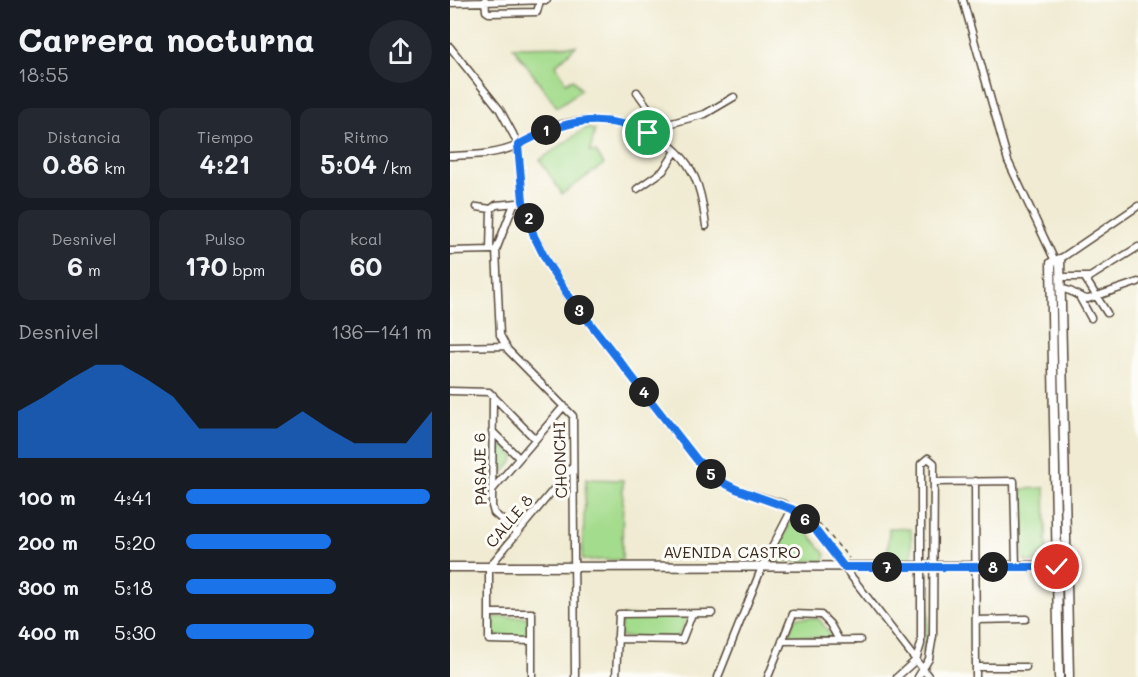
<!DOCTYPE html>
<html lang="es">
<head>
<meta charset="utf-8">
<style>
	:root { --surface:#171b24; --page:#242831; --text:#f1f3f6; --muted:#9ea1a6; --accent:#1a73e8 }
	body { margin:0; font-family:Mali,sans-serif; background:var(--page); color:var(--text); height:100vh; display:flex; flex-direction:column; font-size:22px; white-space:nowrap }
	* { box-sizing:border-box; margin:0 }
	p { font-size:20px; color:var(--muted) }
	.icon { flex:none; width:33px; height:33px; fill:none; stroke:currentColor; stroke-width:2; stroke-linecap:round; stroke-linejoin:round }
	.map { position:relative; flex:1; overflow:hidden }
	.panel { display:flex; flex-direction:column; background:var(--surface); width:450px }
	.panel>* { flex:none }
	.pin { position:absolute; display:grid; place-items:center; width:51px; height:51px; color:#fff; margin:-26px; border:3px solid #fff; border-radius:50%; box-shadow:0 2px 6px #0007 }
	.km { position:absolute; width:30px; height:30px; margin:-15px; border-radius:50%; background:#222; color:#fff; font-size:16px; line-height:30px; text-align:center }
	.round { display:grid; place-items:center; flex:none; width:63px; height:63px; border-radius:32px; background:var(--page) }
	.headline { display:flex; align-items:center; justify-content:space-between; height:102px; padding:0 18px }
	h1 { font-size:33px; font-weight:800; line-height:45px }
	.stats { display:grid; grid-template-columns:repeat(3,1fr); gap:9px; height:102px; padding:6px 18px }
	.stats div { display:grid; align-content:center; border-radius:12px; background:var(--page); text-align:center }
	.stats b { font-size:26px; font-weight:800 }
	.stats small { font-size:16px; font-weight:400 }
	.stats p { font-size:16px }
	.chart { height:168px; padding:12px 18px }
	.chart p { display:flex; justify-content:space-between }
	.chart svg { width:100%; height:108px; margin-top:6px; fill:var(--accent); opacity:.7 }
	ul { padding:0 18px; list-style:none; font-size:20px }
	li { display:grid; grid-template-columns:96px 72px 1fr; align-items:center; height:45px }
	li i { height:15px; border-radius:8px; background:var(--accent) }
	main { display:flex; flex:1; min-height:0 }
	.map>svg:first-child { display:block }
	.green { fill:#a4dc8d; stroke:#708356; stroke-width:1.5 }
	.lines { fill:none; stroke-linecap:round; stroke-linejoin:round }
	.street-casing { stroke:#564739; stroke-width:9 }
	.secondary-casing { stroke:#564739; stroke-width:11 }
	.path { stroke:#564739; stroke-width:1.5; stroke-dasharray:4.5 4.5; stroke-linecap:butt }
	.street { stroke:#fff; stroke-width:6 }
	.secondary { stroke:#fff; stroke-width:8 }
	.route-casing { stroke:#fff; stroke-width:12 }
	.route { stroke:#1a73e8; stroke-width:8 }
	.labels { text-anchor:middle; stroke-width:6; stroke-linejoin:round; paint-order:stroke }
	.street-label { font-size:16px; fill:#3b2a1e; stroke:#fdfcf7 }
</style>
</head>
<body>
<main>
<section class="panel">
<div class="headline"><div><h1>Carrera nocturna</h1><p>18:55</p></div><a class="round"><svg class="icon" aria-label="share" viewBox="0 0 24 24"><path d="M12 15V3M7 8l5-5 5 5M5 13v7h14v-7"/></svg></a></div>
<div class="stats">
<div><p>Distancia</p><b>0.86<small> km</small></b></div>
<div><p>Tiempo</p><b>4:21</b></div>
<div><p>Ritmo</p><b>5:04<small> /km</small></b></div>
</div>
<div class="stats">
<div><p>Desnivel</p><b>6<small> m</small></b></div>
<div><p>Pulso</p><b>170<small> bpm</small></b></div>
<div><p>kcal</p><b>60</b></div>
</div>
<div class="chart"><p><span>Desnivel</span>136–141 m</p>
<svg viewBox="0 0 160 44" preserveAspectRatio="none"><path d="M0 44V25L10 19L20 12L30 6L40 6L50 12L60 19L70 32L80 32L90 32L100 32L110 25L120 32L130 38L140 38L150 38L160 25V44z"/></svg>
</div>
<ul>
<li><b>100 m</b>4:41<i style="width:99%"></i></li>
<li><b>200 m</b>5:20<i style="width:59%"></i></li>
<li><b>300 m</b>5:18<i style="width:61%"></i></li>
<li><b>400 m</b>5:30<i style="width:52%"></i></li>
</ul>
</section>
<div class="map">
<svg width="688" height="677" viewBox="0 0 688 677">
	<rect width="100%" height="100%" fill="#fdfcf7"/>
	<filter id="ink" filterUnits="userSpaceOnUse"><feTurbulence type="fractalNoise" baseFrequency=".0167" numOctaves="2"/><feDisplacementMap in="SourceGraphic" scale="12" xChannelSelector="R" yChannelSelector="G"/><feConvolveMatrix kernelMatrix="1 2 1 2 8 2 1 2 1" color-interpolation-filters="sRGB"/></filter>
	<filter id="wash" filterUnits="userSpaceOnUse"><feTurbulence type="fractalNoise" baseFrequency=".008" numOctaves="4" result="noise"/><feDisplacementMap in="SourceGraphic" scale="24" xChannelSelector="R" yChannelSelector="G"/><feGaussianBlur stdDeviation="1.35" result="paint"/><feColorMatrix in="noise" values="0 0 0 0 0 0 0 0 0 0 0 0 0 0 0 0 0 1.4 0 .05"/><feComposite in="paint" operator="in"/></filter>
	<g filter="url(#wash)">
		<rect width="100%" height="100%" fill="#f0ebd2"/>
		<path class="green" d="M126 46 106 65 116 83 123 79 131 90 107 107 63 47Z
			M136 128 145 130 140 152H146L154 164 112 194 90 160Z
			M47 440 64 456V460L51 475 45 472Z
			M136 479 173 480 172 560H132Z
			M595 488 597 561 576 562 573 557 572 489Z
			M342 520 354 528 376 555 374 561H325L323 557Z
			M439 528 461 529 462 559 437 561Z
			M477 575 479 639 475 654 472 652 475 637 474 577Z
			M173 616H233L237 620 228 637H173L170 636 171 618Z
			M46 617H78L79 635 75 637 43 636 41 620Z
			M348 617 369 619 381 635 378 638 339 635 344 620Z"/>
	</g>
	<g filter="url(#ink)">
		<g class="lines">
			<g class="street-casing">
				<path id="street" d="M35 0 36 11 39 13 87 12 90 1
					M513 0 558 161 605 261
					M0 3 97 0
					M0 47 50 110 63 134 68 145 73 201 84 235 98 263 118 295 247 460 270 481 286 489 334 504 360 523 479 677
					M187 92 211 126
					M205 137 211 126 255 114 284 97
					M0 156C23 155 46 155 68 145 83 138 97 127 113 124 154 114 213 127 238 165 250 183 253 204 256 226
					M187 189 213 171 226 151
					M64 204 46 250 50 335 58 350 123 416 125 677
					M27 207 41 209
					M40 250 41 209 46 205 67 203
					M0 251 42 250
					M610 259 688 206
					M610 277H640L688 247
					M635 278 657 313
					M611 289C623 289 627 298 638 299L688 282
					M630 298 641 318
					M0 347 54 346
					M0 391 39 392 85 439
					M43 395 42 506 44 513 66 532
					M42 431 69 458
					M525 481 526 677
					M485 482 564 481 566 567
					M43 489 114 406
					M39 613H82V677
					M526 620 576 619
					M167 639 232 640 242 614
					M82 641 39 640V567L123 466
					M332 641 410 640
					M526 667H576
					M166 677 169 614 262 613
					M268 677 312 567 342 509
					M318 677 343 614 371 615 380 624 389 640
					M447 677 466 660 471 644V464L478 458 484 463 483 636 479 659 468 677"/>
			</g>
			<g class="secondary-casing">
				<path id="secondary" d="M0 567 611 566
					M609 677 601 263 610 259 619 677"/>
			</g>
			<path class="path" d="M369 523 399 558"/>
			<use href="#street" class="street"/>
			<use href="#secondary" class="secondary"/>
		</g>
	</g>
	<g class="lines" filter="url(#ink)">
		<g class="route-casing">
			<path id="route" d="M198 133C148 111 113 121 68 145L73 201 84 236 98 264 118 295 247 460 270 481 286 489 342 509 360 523 394 567H607"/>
		</g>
		<use href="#route" class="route"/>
	</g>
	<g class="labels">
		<g class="street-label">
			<text transform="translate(110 460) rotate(-92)" y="6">CHONCHI</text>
			<text transform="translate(30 469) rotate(-91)" y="6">PASAJE 6</text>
			<text transform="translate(59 521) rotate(-50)" y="6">CALLE 8</text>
			<text x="282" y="558">AVENIDA CASTRO</text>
		</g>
	</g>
</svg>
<div class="pin" style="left:198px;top:133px;background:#1e9e55"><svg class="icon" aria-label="arrive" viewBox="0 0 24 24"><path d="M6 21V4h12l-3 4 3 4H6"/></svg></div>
<div class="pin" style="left:607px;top:567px;background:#d93025"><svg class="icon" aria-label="check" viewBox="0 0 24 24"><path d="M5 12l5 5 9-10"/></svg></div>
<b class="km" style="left:96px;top:130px">1</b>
<b class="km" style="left:79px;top:218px">2</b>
<b class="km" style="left:129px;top:310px">3</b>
<b class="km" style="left:194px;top:392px">4</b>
<b class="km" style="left:261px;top:474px">5</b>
<b class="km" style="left:355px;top:519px">6</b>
<b class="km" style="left:437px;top:567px">7</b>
<b class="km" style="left:543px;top:567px">8</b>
</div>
</main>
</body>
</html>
